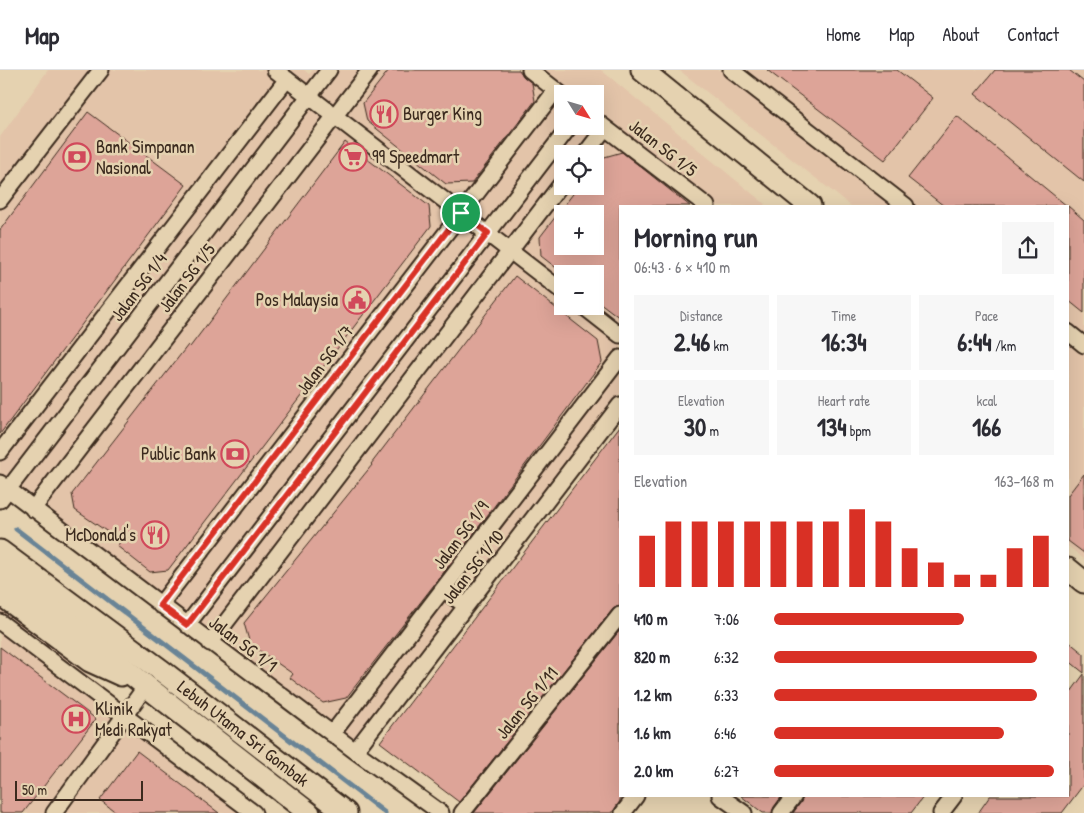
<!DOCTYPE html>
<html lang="en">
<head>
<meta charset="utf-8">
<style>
	:root { --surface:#fff; --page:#f7f7f7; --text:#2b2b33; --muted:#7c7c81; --line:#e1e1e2; --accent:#d93025 }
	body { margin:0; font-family:"Patrick Hand",sans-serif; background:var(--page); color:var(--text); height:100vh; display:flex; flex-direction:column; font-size:19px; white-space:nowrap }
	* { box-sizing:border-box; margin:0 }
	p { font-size:16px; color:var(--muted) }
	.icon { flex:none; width:28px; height:28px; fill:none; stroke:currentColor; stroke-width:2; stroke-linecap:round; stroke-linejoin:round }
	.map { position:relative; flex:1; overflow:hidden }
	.sheet { position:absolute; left:619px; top:135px; width:450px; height:592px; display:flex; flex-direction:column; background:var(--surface); border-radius:0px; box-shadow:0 5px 20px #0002 }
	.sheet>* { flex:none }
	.needle { width:32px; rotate:127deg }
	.fabs { position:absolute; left:554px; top:15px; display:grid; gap:10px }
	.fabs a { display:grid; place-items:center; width:50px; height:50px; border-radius:0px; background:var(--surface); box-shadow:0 5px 20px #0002; font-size:25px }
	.scale { position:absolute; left:15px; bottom:12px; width:128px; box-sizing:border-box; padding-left:5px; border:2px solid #3b2a1e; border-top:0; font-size:14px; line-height:18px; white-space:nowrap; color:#3b2a1e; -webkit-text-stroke:4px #e5d2b0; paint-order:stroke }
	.pin { position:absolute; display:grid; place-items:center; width:42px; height:42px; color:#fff; margin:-21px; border:2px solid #fff; border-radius:50%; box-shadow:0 1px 5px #0007 }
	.round { display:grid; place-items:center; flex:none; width:52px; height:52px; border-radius:0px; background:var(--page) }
	.headline { display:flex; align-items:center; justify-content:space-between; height:85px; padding:0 15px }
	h1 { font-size:28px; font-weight:700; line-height:38px }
	.figures { display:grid; grid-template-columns:repeat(3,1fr); gap:8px; height:85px; padding:5px 15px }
	.figures div { display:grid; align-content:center; border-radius:0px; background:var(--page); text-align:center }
	.figures b { font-size:25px; font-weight:700 }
	.figures small { font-size:14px; font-weight:400 }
	.figures p { font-size:14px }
	.chart { height:140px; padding:10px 15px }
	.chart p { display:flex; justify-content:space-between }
	.chart svg { width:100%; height:90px; margin-top:5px; stroke:var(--accent); stroke-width:6 }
	ul { padding:0 15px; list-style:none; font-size:16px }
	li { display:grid; grid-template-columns:80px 60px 1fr; align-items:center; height:38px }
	li i { height:12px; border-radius:6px; background:var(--accent) }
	header { display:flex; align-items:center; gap:30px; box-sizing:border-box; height:70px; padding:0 25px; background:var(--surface); border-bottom:1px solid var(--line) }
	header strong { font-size:24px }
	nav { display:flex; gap:28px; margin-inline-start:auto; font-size:18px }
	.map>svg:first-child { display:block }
	.built { fill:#e3c4a9; fill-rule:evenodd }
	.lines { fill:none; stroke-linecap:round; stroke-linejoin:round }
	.stream { stroke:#698496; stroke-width:5 }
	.building { fill:#dda498; stroke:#3b2a1e; fill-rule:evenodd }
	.street-casing { stroke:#3b2a1e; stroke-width:19 }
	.secondary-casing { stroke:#3b2a1e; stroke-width:25 }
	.street { stroke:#e5d2b0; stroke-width:15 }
	.secondary { stroke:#e5d2b0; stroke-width:21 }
	.route-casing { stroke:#fff; stroke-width:10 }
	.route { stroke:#d93025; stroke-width:6 }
	.labels { text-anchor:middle; stroke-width:5; stroke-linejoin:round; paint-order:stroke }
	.poi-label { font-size:18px; fill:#3b2a1e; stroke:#e5d2b0; text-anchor:start }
	.street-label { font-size:18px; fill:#3b2a1e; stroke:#e5d2b0 }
</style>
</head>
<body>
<header>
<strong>Map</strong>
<nav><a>Home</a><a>Map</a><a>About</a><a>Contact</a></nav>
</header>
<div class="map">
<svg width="1084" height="743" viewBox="0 0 1084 743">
	<rect width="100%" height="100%" fill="#e5d2b0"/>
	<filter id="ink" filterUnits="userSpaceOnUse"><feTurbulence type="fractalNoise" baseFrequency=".02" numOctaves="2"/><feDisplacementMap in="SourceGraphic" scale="10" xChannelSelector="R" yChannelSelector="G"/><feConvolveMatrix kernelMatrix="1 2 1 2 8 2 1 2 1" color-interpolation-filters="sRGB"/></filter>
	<g filter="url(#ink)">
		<path class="built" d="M48 0H304L309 4 313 0H601L765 134 763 136H620V323L351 676 0 408V67ZM562 24H595V56H562ZM562 84H595V116H562ZM562 144H595V176H562ZM562 204H595V236H562Z
			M679 0H1084V489L1068 476V136H851Z
			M0 537 264 743H0Z"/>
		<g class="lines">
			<path class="stream" d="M16 459 385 743"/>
		</g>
		<path class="building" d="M389 0H519L524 7 532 13 535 31 472 113 446 114 367 51 363 33Z
			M767 0H897L933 28 885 90Z
			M995 0H1069L1084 12V112L975 24Z
			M88 42 186 115 0 364V160Z
			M957 46 1067 136H944L908 108Z
			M345 72 429 136 431 156 168 500 150 502 117 476 121 471 75 440 72 424 188 275 190 277Z
			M622 82 690 136H620V248L595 229V204H564L541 186 540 167 579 116H595V96L601 88ZM562 144H595V176H562Z
			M1068 136 1084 150V243L1068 230Z
			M515 206 598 271 602 292 472 466 346 628 323 633 290 608 293 604 250 574 244 553 372 395 371 394Z
			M620 356V536L613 539 459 732 380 672Z
			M1084 404V483L1068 471V425Z
			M620 560V731L612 743H474Z
			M1068 571 1084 584V603L1068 590Z
			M0 577 96 649 23 743H0Z
			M1084 604V714L1062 743H978L990 726H1068V626Z
			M137 681 219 743H117L100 730Z
			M741 726H782L774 737 772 743H763Z
			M803 726H924L911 743H793L801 732Z"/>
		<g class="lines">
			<g class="street-casing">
				<path id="street" d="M275 0 562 221
					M530 0 562 25
					M731 0 906 136
					M595 50 707 136
					M585 84 605 58
					M0 130 101 0
					M583 236 620 265
					M1068 262 1084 275
					M0 382 287 9
					M0 413 355 681 441 743
					M0 430 329 0
					M33 439 370 0
					M443 519 466 536
					M160 535 556 20
					M0 552 254 743
					M187 555 570 56
					M210 573 562 113
					M332 664 620 288
					M355 681 620 335
					M720 726 744 743
					M54 743 146 616
					M462 743 620 545
					M623 743 636 726
					M781 743 794 726
					M941 743 954 726"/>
			</g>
			<g class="secondary-casing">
				<g id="secondary">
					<path d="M642 0 810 136"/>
					<path id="s1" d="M0 481 162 601 346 743"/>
					<path d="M1068 499 1084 512"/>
					<path d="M0 500 41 531 146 616 309 743"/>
					<path d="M0 524 90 591 121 605"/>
				</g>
			</g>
			<use href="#street" class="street"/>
			<use href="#secondary" class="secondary"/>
		</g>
	</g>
	<g class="lines" filter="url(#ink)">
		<g class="route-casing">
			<path id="route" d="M461 143 488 163 187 555 160 535Z"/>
		</g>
		<use href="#route" class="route"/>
	</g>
	<defs>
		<g id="restaurant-ring" transform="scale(1.4375)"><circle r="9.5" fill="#e5d2b0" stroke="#d1495b" stroke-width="1.5"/><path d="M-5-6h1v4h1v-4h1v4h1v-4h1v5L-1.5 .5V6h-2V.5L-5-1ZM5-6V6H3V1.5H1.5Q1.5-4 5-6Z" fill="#d1495b"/></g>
		<g id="bank-ring" transform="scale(1.4375)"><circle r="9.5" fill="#e5d2b0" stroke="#d1495b" stroke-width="1.5"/><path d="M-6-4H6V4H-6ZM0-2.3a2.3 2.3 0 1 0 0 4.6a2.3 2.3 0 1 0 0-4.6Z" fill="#d1495b"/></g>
		<g id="supermarket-ring" transform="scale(1.4375)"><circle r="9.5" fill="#e5d2b0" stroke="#d1495b" stroke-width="1.5"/><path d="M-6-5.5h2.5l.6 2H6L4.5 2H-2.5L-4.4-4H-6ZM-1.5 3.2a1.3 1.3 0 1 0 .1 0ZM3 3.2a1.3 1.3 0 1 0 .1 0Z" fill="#d1495b"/></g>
		<g id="civic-ring" transform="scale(1.4375)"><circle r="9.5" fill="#e5d2b0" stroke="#d1495b" stroke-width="1.5"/><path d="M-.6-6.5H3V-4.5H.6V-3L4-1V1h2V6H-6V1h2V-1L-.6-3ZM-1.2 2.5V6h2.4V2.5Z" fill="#d1495b"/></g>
		<g id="hospital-ring" transform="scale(1.4375)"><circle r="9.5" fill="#e5d2b0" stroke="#d1495b" stroke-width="1.5"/><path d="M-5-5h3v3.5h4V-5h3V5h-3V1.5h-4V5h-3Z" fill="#d1495b"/></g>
	</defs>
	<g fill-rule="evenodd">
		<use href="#restaurant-ring" x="384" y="44"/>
		<use href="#bank-ring" x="77" y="87"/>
		<use href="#supermarket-ring" x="353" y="87"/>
		<use href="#civic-ring" x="357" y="230"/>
		<use href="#bank-ring" x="235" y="384"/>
		<use href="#restaurant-ring" x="155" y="465"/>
		<use href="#hospital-ring" x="76" y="649"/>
	</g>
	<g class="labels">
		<g class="poi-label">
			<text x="403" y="50">Burger King</text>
			<text x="96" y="83">Bank Simpanan<tspan x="96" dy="21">Nasional</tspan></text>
			<text x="372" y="93">99 Speedmart</text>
			<text x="338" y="236" text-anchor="end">Pos Malaysia</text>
			<text x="216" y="390" text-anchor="end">Public Bank</text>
			<text x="136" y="471" text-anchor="end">McDonald's</text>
			<text x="95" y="645">Klinik<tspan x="95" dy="21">Medi Rakyat</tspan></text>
		</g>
		<g class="street-label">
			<text transform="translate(663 78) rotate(38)" y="6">Jalan SG 1/5</text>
			<text transform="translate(187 208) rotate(-53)" y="6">Jalan SG 1/5</text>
			<text transform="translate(139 217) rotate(-53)" y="6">Jalan SG 1/4</text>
			<text transform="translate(325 290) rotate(-53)" y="6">Jalan SG 1/7</text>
			<text transform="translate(461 465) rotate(-53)" y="6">Jalan SG 1/9</text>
			<text transform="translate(473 497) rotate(-52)" y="6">Jalan SG 1/10</text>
			<text transform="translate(243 574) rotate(37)" y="6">Jalan SG 1/1</text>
			<text transform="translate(527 633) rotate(-51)" y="6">Jalan SG 1/11</text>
			<text dy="6" stroke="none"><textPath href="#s1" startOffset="304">Lebuh Utama Sri Gombak</textPath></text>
		</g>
	</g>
</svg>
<div class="fabs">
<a><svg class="needle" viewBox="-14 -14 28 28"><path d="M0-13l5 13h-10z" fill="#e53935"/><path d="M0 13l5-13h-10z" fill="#7c7c81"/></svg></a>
<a><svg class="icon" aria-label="locate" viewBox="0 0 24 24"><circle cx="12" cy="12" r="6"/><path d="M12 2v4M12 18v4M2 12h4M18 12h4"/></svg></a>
<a>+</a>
<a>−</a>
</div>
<div class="scale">50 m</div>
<div class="pin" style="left:461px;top:143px;background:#1e9e55"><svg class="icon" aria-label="arrive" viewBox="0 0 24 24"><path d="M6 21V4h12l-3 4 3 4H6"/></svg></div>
<section class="sheet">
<div class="headline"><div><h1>Morning run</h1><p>06:43 · 6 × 410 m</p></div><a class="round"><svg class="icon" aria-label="share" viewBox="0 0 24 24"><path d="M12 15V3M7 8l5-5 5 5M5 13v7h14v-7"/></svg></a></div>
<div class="figures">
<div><p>Distance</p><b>2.46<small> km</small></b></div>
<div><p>Time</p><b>16:34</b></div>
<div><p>Pace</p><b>6:44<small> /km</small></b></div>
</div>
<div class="figures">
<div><p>Elevation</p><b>30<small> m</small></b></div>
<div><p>Heart rate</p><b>134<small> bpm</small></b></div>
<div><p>kcal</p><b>166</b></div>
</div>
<div class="chart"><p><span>Elevation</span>163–168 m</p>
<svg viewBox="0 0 160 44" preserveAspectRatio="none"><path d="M5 44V19M15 44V12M25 44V12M35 44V12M45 44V12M55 44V12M65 44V12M75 44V12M85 44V6M95 44V12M105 44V25M115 44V32M125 44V38M135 44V38M145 44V25M155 44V19"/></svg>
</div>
<ul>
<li><b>410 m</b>7:06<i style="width:68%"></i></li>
<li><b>820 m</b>6:32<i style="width:94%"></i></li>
<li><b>1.2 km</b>6:33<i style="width:94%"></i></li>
<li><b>1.6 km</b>6:46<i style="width:82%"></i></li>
<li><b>2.0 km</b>6:27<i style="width:100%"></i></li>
</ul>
</section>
</div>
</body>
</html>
